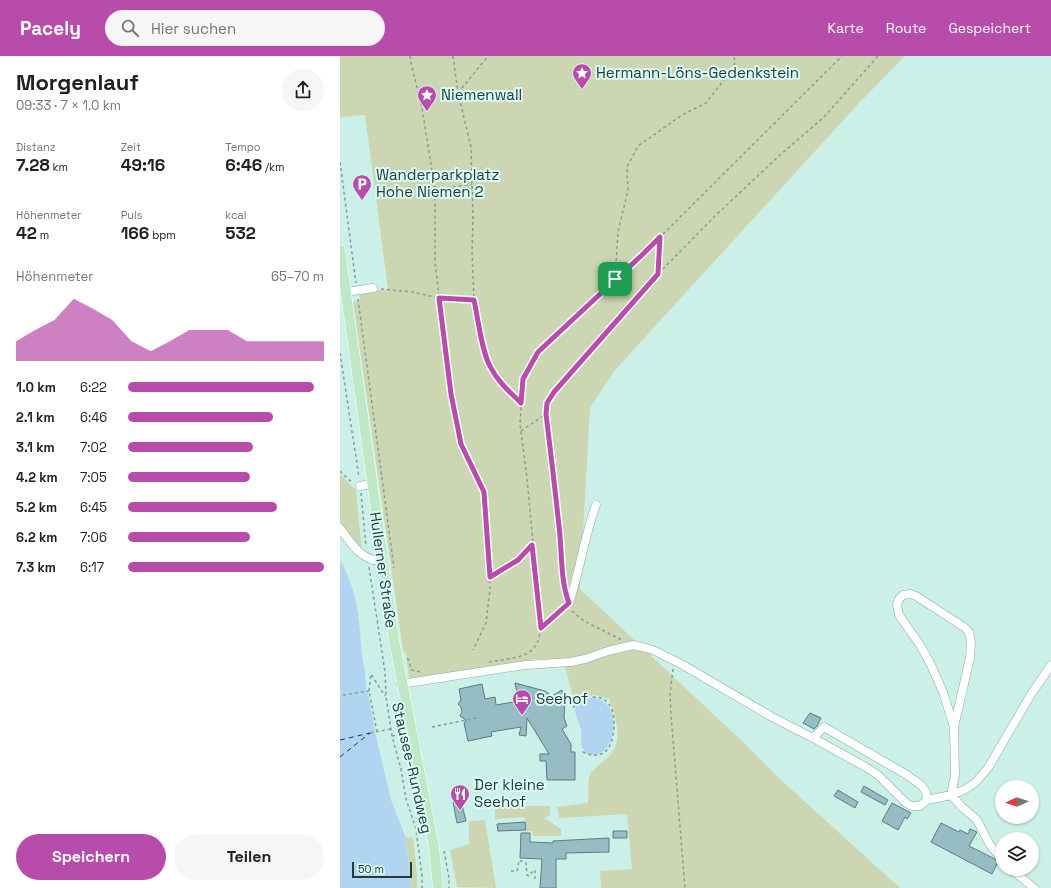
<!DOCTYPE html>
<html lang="de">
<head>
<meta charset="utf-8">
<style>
	:root { --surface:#fff; --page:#f6f6f6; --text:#202124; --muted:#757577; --accent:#b84cab }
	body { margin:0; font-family:"Space Grotesk",sans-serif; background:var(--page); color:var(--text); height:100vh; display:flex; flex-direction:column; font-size:15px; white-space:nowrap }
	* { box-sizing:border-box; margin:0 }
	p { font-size:13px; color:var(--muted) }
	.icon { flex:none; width:22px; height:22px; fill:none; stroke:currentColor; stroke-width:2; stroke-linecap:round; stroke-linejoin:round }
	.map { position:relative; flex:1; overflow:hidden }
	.sheet { display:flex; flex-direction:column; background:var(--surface); width:340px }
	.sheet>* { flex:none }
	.needle { width:26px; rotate:266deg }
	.buttons { position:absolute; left:655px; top:724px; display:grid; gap:8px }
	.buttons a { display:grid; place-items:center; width:44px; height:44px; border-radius:50%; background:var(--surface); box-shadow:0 1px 3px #0004; font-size:20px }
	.scale { position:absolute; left:12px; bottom:10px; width:60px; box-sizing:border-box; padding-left:4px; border:2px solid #2a3936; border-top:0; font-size:11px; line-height:14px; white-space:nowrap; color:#2a3936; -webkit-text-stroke:3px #d8fef5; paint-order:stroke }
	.pin { position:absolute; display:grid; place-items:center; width:34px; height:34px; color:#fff; margin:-17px; border-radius:8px; box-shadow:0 2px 6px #0006 }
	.round { display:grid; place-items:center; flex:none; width:42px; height:42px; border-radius:21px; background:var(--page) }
	.overview { display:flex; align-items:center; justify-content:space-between; height:68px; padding:0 16px }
	h1 { font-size:22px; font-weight:700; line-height:30px }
	.stats { display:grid; grid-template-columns:repeat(3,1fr); gap:6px; height:68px; padding:4px 16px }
	.stats div { display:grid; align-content:center }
	.stats b { font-size:17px; font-weight:700 }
	.stats small { font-size:11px; font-weight:400 }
	.stats p { font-size:11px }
	.chart { height:112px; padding:8px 16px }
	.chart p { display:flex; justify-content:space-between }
	.chart svg { width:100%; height:72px; margin-top:4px; fill:var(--accent); opacity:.7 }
	.button { display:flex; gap:8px; margin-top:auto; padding:8px 16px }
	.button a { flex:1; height:46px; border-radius:24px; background:var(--accent); color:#fff; font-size:16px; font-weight:700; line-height:46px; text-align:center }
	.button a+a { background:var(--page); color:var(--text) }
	ul { padding:0 16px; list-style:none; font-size:13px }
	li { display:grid; grid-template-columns:64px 48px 1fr; align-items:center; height:30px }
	li i { height:10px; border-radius:5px; background:var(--accent) }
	header { display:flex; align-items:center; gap:24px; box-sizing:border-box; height:56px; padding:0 20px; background:var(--accent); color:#fff }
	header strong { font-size:19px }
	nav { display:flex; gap:22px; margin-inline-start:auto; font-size:14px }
	.search { width:280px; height:36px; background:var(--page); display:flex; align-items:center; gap:10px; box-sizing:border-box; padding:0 14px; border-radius:22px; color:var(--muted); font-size:15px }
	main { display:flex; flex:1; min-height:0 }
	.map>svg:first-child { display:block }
	.green { fill:#cdd6b2 }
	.water { fill:#b1d5f0 }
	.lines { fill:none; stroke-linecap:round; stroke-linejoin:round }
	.ferry { stroke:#113c57; stroke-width:1; stroke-dasharray:5 4; stroke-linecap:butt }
	.building { fill:#97bdc4; stroke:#597c83 }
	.minor-casing { stroke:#88aca4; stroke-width:9 }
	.major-casing { stroke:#fff; stroke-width:11 }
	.path { stroke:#829d98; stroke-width:1.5; stroke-dasharray:3 3; stroke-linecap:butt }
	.minor { stroke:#fff; stroke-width:8 }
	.major { stroke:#bfe8c6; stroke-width:10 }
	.route-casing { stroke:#fff; stroke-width:8 }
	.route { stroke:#b84cab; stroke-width:5 }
	.labels { text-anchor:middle; stroke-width:4; stroke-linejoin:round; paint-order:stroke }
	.poi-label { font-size:15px; fill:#2a3936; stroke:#d8fef5; text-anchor:start }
	.street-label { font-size:15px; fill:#2a3936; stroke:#d8fef5 }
</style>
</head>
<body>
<header>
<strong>Pacely</strong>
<div class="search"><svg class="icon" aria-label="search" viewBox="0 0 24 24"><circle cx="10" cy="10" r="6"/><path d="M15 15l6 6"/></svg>Hier suchen</div>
<nav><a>Karte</a><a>Route</a><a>Gespeichert</a></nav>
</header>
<main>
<section class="sheet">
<div class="overview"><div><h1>Morgenlauf</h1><p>09:33 · 7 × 1.0 km</p></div><a class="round"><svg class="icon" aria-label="share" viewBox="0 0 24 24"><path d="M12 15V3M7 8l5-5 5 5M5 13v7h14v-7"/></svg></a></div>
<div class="stats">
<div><p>Distanz</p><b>7.28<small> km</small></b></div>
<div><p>Zeit</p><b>49:16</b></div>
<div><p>Tempo</p><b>6:46<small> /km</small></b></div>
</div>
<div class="stats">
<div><p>Höhenmeter</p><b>42<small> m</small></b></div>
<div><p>Puls</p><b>166<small> bpm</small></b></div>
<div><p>kcal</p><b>532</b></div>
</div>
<div class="chart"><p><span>Höhenmeter</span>65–70 m</p>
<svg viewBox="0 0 160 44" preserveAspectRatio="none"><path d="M0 44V32L10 25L20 19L30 6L40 12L50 19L60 32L70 38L80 32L90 25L100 25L110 25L120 32L130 32L140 32L150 32L160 32V44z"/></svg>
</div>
<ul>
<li><b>1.0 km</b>6:22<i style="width:95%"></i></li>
<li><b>2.1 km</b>6:46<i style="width:74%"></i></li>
<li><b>3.1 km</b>7:02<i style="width:64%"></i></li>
<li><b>4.2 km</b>7:05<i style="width:62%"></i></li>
<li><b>5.2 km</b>6:45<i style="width:76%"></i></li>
<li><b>6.2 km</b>7:06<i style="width:62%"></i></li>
<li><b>7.3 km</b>6:17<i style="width:100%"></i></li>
</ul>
<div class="button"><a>Speichern</a><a>Teilen</a></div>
</section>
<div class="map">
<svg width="711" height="832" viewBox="0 0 711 832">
	<rect width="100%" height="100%" fill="#cbf0e8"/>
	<path class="green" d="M0 0H565L520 46 275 314 250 352 240 533 404 687 440 723 560 832H261L260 815 292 813 287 758 219 762 217 751 248 747C249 741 247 724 250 719 254 711 264 706 270 699 284 684 275 660 269 643L255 639 233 641 223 603H193V608L69 622 66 597 63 594 13 246 20 245 19 237 48 233 25 59 0 61Z
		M0 418 16 434 22 496 0 466Z
		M190 750H210V759L204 762 221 773V780H193L192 775H187L185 761 155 763V752Z
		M145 764 156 832 117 831 110 794 129 788V765Z
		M73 781 77 819V832H71L66 782Z"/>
	<path class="water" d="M0 504C8 518 14 534 17 551 21 572 20 594 25 616 26 623 25 631 28 637L35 676 51 744 66 782 71 832H0Z
		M252 642C285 643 276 701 253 699 248 698 245 697 243 693 240 687 242 681 241 674 239 664 231 656 238 645Z"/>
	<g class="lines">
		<path class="ferry" d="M0 684 30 677
			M0 701 30 677"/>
	</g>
	<path class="building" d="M175 627 205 635 212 640 222 634 225 644 224 662 227 670 222 673 231 688V696H235V724H207L206 705H200V698H209L187 662 186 680 179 679 181 671 151 676 152 680 128 685 124 667 126 664 120 660 122 656 121 651 118 648 121 644 119 633 142 628 145 643 155 641 156 649 179 645Z
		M470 657 481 662 477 670 474 673 463 667Z
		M524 730 548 744 545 749 521 736Z
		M498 734 518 746 515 752 494 740Z
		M121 745 126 765 117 767 113 746Z
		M552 747 571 757 567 763 565 761 558 774 542 765Z
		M185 766 186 774 158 775 157 768Z
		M601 767 619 776 620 774 628 778 630 773 637 776 629 790 655 803 658 806 652 818 591 786Z
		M273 775H287V782H273Z
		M181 777H190V786L213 787V785L269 782V796L226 797V803H216V832H200L202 803 180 802Z"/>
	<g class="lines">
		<g class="minor-casing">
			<path id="minor" d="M6 236 33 232
				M20 430 31 428
				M0 472C11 487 21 505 42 505
				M229 547C240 515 244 481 256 449
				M61 628 185 609 231 606 245 603 268 595 293 589 302 591 313 594 343 609 432 661 473 682 524 710 538 719 565 746 571 750H580L587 744 611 739 615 719 614 671 630 602 631 587 629 576 624 571 576 540 570 538 563 539 559 543 557 549 559 559 580 589 591 609 603 636 614 671
				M473 682 484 671 567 719 581 729 586 736 587 744
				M662 803 650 789 637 764 622 751 611 739 624 734 635 727 648 712 690 640 711 609
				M671 813 694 832"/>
		</g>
		<g class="major-casing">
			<path id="major" d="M0 194 54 584 94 791 98 832"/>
		</g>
		<path class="path" d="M70 0 71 7 82 52 95 134V206L111 338 121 388 144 436 150 533 146 567 133 594
			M113 0 118 37 131 91 133 162 132 196 134 244 143 289 150 312 163 329 181 347
			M118 37 148 0
			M0 106 16 227
			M95 134 132 128
			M318 218 320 181
			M275 223 278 176 288 134 287 111 298 90 342 59 366 47 391 15 395 7 394 0
			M41 233 72 236 99 242 134 244
			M18 243 54 512
			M0 297 19 421
			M181 375 206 358
			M0 415 9 424 13 426
			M21 437 26 491
			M29 511 45 616 46 641 52 680 61 713 66 743 76 773 82 820V832
			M150 521 178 504 193 489
			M225 535 206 358 207 347 214 337 318 218 375 160 440 99 483 62 538 0
			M232 555 244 565 282 584
			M201 572 223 552
			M67 603 69 604 71 613 74 615 82 616
			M149 606C164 603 190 603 197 587 199 583 200 577 201 572L187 422 180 368 183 323 198 296 302 199 502 0
			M333 613 330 638 331 659 345 832
			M3 639 29 635
			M233 652C238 645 240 642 250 641 256 641 263 641 267 646 274 653 274 663 274 672 272 694 263 706 241 695
			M92 671 136 662
			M37 676 29 635 31 618 45 640
			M30 677 51 673
			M52 680 64 677
			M104 795 109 822V832
			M171 815H177L179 804 186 807 187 819 189 820 193 815 195 814V823"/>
		<use href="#minor" class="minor"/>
		<use href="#major" class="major"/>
	</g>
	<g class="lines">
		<g class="route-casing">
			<path id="route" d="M320 181 318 218 214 336 207 347 206 358C211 399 216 440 220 480 222 503 221 526 229 547L201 572 192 489 178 504 150 521 144 436 121 388 111 338 99 242 134 244C138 262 142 298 151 312 158 326 170 336 181 347L183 323 198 296 302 199Z"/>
		</g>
		<use href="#route" class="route"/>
	</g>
	<defs>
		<g id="sight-pin" transform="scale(1)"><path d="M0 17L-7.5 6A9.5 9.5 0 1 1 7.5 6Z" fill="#b84cab" stroke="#d8fef5"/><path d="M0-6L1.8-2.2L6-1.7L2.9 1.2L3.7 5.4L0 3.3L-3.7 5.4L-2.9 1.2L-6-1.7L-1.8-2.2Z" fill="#fff"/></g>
		<g id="parking-pin" transform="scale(1)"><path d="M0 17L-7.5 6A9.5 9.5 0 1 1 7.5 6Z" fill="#b84cab" stroke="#d8fef5"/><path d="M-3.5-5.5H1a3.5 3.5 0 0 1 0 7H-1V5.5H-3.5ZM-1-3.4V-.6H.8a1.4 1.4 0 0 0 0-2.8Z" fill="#fff"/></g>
		<g id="hotel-pin" transform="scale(1)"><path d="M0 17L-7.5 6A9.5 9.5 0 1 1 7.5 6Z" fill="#b84cab" stroke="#d8fef5"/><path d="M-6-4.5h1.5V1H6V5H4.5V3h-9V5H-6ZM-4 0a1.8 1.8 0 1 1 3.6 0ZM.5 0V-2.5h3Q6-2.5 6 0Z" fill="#fff"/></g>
		<g id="restaurant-pin" transform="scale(1)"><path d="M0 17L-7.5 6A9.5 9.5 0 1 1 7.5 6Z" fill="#b84cab" stroke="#d8fef5"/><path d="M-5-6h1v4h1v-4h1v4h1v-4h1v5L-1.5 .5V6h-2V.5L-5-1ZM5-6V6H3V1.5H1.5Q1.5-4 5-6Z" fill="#fff"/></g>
	</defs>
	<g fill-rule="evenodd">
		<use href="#sight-pin" x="242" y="17"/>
		<use href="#sight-pin" x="87" y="39"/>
		<use href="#parking-pin" x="22" y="128"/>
		<use href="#hotel-pin" x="182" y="643"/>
		<use href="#restaurant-pin" x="120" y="738"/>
	</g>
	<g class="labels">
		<g class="poi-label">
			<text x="256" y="22">Hermann-Löns-Gedenkstein</text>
			<text x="101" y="44">Niemenwall</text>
			<text x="36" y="124">Wanderparkplatz<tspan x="36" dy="17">Hohe Niemen 2</tspan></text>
			<text x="196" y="648">Seehof</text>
			<text x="134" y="734">Der kleine<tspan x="134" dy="17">Seehof</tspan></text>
		</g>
		<g class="street-label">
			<text transform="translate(43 514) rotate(82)" y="5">Hullerner Straße</text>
			<text transform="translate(72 712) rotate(77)" y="5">Stausee-Rundweg</text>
		</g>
	</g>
</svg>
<div class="buttons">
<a><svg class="needle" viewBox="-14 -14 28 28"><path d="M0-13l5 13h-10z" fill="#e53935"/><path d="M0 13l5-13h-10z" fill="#757577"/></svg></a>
<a><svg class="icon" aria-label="layers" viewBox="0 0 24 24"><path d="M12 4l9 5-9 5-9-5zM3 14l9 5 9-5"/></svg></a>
</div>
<div class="scale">50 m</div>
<div class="pin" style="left:275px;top:223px;background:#1e9e55"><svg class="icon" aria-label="arrive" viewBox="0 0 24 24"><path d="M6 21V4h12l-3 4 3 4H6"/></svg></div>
</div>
</main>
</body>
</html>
